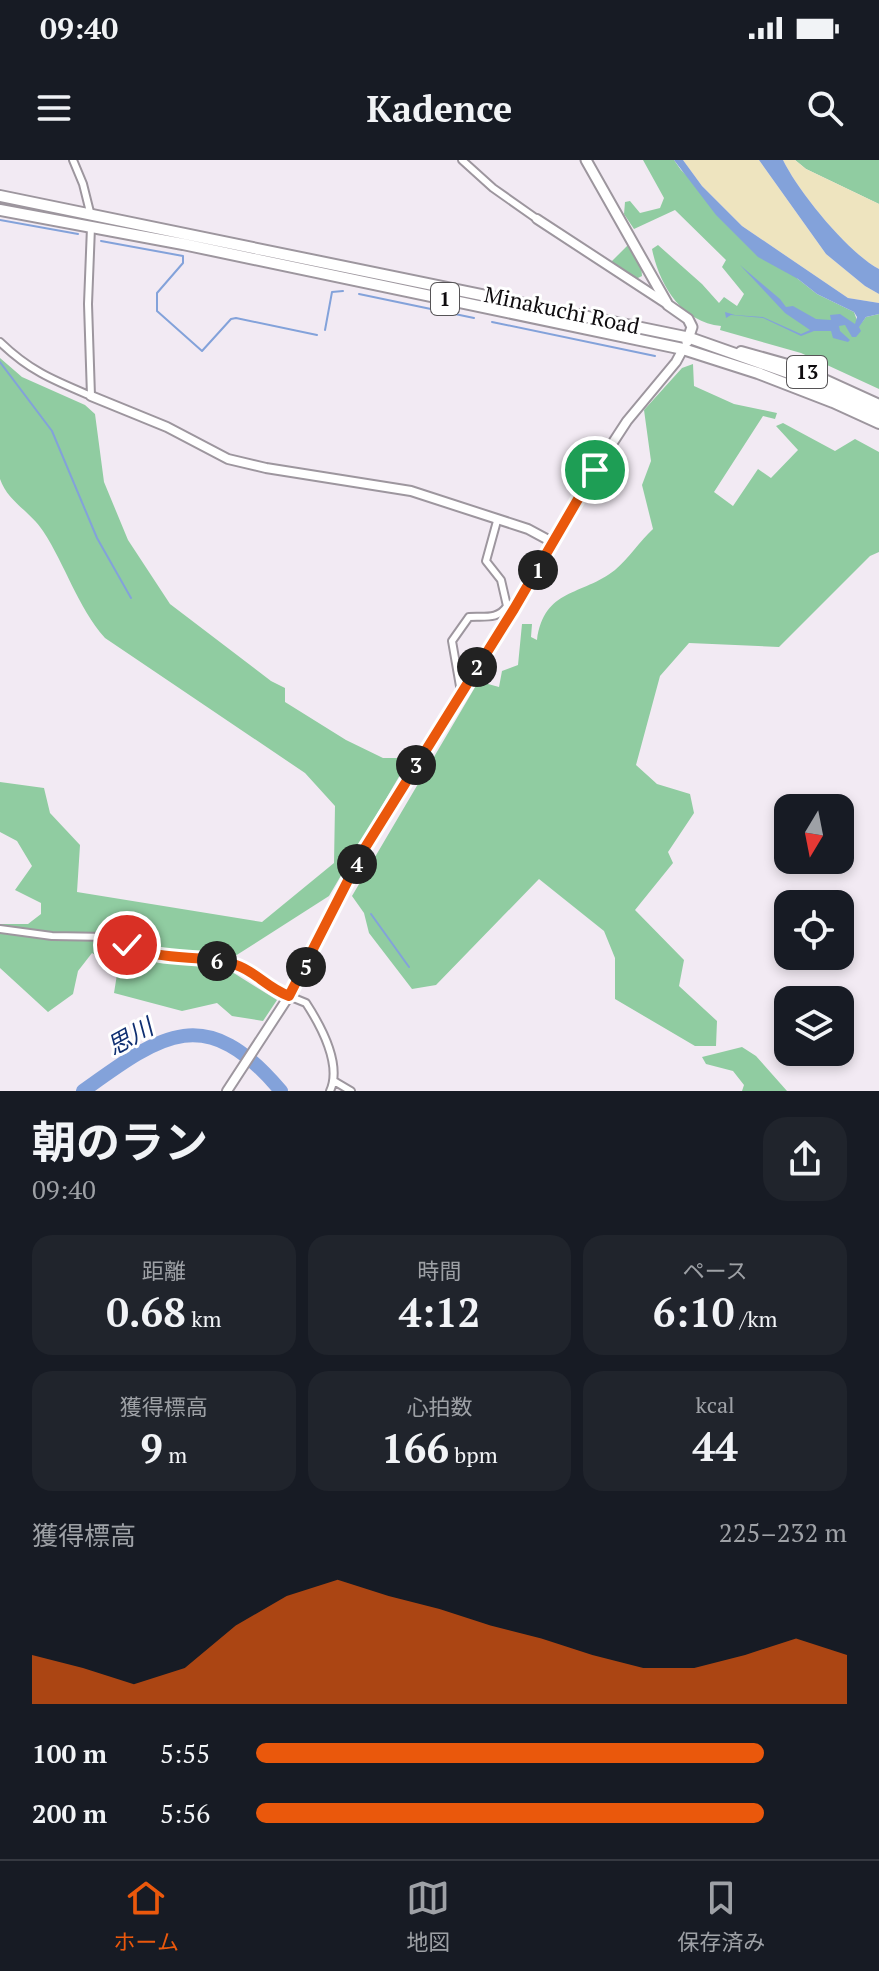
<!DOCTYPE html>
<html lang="ja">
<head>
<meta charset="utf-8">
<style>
	:root { --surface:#171b24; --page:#20242c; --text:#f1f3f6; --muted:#9ea1a6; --line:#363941; --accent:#ea580c }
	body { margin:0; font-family:"PT Serif","Noto Sans JP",serif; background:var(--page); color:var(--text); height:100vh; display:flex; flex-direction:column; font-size:30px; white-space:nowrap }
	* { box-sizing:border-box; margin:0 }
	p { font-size:26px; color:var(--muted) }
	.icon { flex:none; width:44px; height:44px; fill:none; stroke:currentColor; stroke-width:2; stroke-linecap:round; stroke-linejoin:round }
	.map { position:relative; height:931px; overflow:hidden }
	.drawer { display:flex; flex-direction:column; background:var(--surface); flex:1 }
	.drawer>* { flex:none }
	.needle { width:52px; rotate:190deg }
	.tools { position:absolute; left:774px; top:634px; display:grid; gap:16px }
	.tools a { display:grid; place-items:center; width:80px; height:80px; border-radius:16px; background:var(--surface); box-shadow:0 4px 12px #0003; font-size:40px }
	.pin { position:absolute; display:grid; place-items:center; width:68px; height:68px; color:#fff; margin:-34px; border:4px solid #fff; border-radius:50%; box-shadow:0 2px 8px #0007 }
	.km { position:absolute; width:40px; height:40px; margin:-20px; border-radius:50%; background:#222; color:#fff; font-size:22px; line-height:40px; text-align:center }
	.round { display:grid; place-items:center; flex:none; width:84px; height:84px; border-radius:24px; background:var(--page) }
	.summary { display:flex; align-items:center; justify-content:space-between; height:136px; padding:0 32px }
	h1 { font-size:44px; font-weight:700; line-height:60px }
	.figures { display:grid; grid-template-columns:repeat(3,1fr); gap:12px; height:136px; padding:8px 32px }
	.figures div { display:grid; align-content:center; border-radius:20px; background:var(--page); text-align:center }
	.figures b { font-size:40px; font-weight:700 }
	.figures small { font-size:22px; font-weight:400 }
	.figures p { font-size:22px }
	.chart { height:224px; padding:16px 32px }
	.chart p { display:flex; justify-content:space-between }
	.chart svg { width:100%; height:144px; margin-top:8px; fill:var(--accent); opacity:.7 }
	ul { padding:0 32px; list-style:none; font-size:26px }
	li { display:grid; grid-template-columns:128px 96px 1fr; align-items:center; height:60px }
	li i { height:20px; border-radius:10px; background:var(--accent) }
	.status { display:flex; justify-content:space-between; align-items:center; height:56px; padding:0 40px; background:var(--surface); direction:ltr }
	.status svg { height:22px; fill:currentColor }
	header { display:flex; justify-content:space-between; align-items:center; height:104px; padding:0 32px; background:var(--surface); font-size:36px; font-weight:700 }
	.dock { display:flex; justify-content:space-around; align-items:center; height:112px; border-top:2px solid var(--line); background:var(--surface); font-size:22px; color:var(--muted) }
	.dock a { display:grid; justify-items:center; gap:4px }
	.dock .active { color:var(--accent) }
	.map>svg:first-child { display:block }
	.green { fill:#90cca1 }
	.sand { fill:#eee4bf }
	.water { fill:#83a2da }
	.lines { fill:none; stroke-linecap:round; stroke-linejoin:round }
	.stream { stroke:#83a2da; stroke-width:2 }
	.river { stroke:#83a2da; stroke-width:14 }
	.minor-casing { stroke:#9d969e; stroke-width:10 }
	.tertiary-casing { stroke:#9d969e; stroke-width:12 }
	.secondary-casing { stroke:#9d969e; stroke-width:13 }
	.primary-casing { stroke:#9d969e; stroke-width:14 }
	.trunk-casing { stroke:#9d969e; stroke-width:14 }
	.minor { stroke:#fff; stroke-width:6 }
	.tertiary { stroke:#fff; stroke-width:8 }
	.secondary { stroke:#fff; stroke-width:9 }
	.primary { stroke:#fff; stroke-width:10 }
	.trunk { stroke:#fff; stroke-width:10 }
	.route-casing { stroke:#fff; stroke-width:16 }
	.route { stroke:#ea580c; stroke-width:10 }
	.labels { text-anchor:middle; stroke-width:6; stroke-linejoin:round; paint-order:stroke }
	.shield { fill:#fff; stroke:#565456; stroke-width:2 }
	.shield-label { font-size:20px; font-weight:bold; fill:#0e0b0e }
	.street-label { font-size:22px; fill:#0e0b0e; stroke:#fff }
	.water-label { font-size:24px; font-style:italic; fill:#0f2f71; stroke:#fff }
</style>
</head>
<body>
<div class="status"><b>09:40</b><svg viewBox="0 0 49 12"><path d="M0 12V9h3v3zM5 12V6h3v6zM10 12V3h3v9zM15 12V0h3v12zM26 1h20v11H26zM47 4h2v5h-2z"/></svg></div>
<header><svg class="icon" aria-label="menu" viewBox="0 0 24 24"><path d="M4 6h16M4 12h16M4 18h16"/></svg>Kadence<svg class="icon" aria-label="search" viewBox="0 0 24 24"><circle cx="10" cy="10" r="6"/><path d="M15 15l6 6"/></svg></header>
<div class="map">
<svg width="879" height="931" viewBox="0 0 879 931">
	<rect width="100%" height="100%" fill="#f2eaf3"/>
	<path class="green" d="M643 0H674L681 10 798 119 817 134 854 152 859 166 866 157 879 154V229L801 193 720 170 721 166C681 162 659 124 652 89L658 85 702 124 719 143 724 137 737 146 744 134 722 107 726 100 675 50 634 69 624 54 625 42 630 41 640 53 660 48 664 38Z
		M795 0H879V44L806 9Z
		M629 84 641 104 642 116 634 120 611 102Z
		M0 198 22 217 85 245 95 254 104 322 128 380 170 444 271 521 285 528V542L346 580 383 598H410L329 736 221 805 277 840 263 861 232 856 217 843 182 851 114 833 118 808 92 793 78 811 73 834 48 852 0 808V764H28L41 754V743L15 730 32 706 17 681 0 672V622L44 628 50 653 80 685 77 732 262 762 334 703 335 646 305 613 105 478C77 446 66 406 43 371 30 351 8 342 0 319Z
		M693 204 694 226 734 244 777 253 775 259 763 256 714 332 733 346 758 309 771 318 798 290 776 266 783 263 835 291 855 279 879 292V392L870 396 779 487 689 483 660 516 636 605 657 624 690 634 694 653 668 692 673 703 635 750 684 800 679 826 717 861 716 886H695L615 839V798L604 771 539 719 436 825 412 829 369 773 364 753 352 736 484 512 488 524 499 527 502 511 518 505 522 464H532L531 477 537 480C544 428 582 436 615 410 629 398 640 381 653 369L642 325 651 301 644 250 682 208Z
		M742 887 756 896 787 931H742L744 925 733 911 706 904 702 897Z"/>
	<path class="sand" d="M683 0H759L826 94 865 126 879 134V143L848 138 742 66 702 26Z
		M783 0H795L806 9 879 44V109C848 93 798 31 783 0Z"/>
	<path class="water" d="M674 0H683L702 26 742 66 848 138 879 143V154L866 157 859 167 861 171 856 177H852L845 165 839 166 840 171 850 180 848 182 833 178 831 171H814L801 176 763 158 731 155 726 158 725 152 735 155 763 157 801 174 810 170 785 153 740 105 780 139 786 147 793 146 816 159 831 160 830 155 840 154 855 164 857 157 854 152 817 134 798 119 758 97 716 55Z
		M759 0H783C798 31 848 93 879 109V134L865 126 826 94Z"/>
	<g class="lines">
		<path class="stream" d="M0 60 78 74
			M101 81 183 96V103L157 133V151L202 191 231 159 236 158 317 175
			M359 134 474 158
			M492 162 655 196
			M325 170 332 132 343 131
			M0 202 52 271 97 378 131 438
			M371 754 409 807"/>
		<path class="river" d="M83 931C163 873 206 842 281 931"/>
		<g class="minor-casing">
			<path id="minor" d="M73 0 83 24 91 56
				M462 0 493 28 537 59
				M0 182C30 211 53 220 91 236L88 144 91 67
				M461 532 452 481 469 457C484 456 498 460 507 446L501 420 486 401 497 361
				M0 769 52 776 109 777 143 792 172 798 234 804 248 810 274 830 306 843C321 866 342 905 330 931
				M334 921 351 931"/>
		</g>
		<g class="tertiary-casing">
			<path id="tertiary" d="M537 59 667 144
				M91 236 167 267 228 299 266 308 411 331 528 369 554 383
				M227 931 289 836 363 691 514 449 595 310 627 261 676 202 683 189"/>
		</g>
		<g class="secondary-casing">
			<path id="secondary" d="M586 0 668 145 688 159 692 167 687 182"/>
		</g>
		<g class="primary-casing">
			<path id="primary" d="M741 192 798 208 879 245"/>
		</g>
		<g class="trunk-casing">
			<path id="trunk" d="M0 36 690 178 789 213 879 253
				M0 50 183 84 683 189 758 213 833 242 879 263"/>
		</g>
		<use href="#minor" class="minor"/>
		<use href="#tertiary" class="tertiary"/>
		<use href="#secondary" class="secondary"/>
		<use href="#primary" class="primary"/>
		<use href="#trunk" class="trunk"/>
	</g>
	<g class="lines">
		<g class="route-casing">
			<path id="route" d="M127 785C165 803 199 793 236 805 255 811 267 828 289 836L363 691 514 449 595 310"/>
		</g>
		<use href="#route" class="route"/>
	</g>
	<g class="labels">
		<g class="shield">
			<rect x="431" y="123" width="28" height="32" rx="6"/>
			<rect x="787" y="196" width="40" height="32" rx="6"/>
		</g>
		<g class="shield-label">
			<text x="445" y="146">1</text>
			<text x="807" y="219">13</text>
		</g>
		<g class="street-label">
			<text transform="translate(562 150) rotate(12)" y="8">Minakuchi Road</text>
		</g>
		<g class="water-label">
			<text transform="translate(130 877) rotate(-29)" y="8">思川</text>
		</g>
	</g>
</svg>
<div class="tools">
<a><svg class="needle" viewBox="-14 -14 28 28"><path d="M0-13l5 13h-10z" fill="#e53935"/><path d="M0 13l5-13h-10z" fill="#9ea1a6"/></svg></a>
<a><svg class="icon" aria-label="locate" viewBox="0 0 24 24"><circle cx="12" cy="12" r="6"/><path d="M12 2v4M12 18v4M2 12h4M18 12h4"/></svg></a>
<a><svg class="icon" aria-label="layers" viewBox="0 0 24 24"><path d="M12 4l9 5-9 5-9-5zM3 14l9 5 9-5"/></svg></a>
</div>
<div class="pin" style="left:595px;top:310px;background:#1e9e55"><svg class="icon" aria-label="arrive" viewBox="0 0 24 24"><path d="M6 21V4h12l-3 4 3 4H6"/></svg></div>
<div class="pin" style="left:127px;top:785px;background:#d93025"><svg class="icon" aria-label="check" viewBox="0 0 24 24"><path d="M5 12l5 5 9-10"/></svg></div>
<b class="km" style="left:538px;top:410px">1</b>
<b class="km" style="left:477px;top:507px">2</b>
<b class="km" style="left:416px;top:605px">3</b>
<b class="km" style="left:357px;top:704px">4</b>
<b class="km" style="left:306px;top:807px">5</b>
<b class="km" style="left:217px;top:801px">6</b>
</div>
<section class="drawer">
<div class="summary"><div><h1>朝のラン</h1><p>09:40</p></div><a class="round"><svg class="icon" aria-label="share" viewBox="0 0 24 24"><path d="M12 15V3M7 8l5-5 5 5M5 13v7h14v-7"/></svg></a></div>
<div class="figures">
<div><p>距離</p><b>0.68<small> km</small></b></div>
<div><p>時間</p><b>4:12</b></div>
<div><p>ペース</p><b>6:10<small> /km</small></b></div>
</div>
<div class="figures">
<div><p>獲得標高</p><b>9<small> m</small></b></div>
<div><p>心拍数</p><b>166<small> bpm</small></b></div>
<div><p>kcal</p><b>44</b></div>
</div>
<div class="chart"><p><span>獲得標高</span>225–232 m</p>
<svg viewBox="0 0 160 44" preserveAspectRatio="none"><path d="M0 44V29L10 33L20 38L30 33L40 20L50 11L60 6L70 11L80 15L90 20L100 24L110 29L120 33L130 33L140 29L150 24L160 29V44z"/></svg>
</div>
<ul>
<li><b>100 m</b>5:55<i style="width:86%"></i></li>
<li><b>200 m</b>5:56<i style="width:86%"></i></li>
</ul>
</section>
<nav class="dock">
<a class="active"><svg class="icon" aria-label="home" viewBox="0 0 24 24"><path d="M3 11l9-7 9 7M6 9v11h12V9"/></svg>ホーム</a>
<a><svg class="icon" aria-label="map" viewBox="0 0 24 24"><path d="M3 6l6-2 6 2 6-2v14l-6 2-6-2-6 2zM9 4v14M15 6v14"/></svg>地図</a>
<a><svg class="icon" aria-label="saved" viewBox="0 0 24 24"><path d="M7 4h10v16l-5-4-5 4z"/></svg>保存済み</a>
</nav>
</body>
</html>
